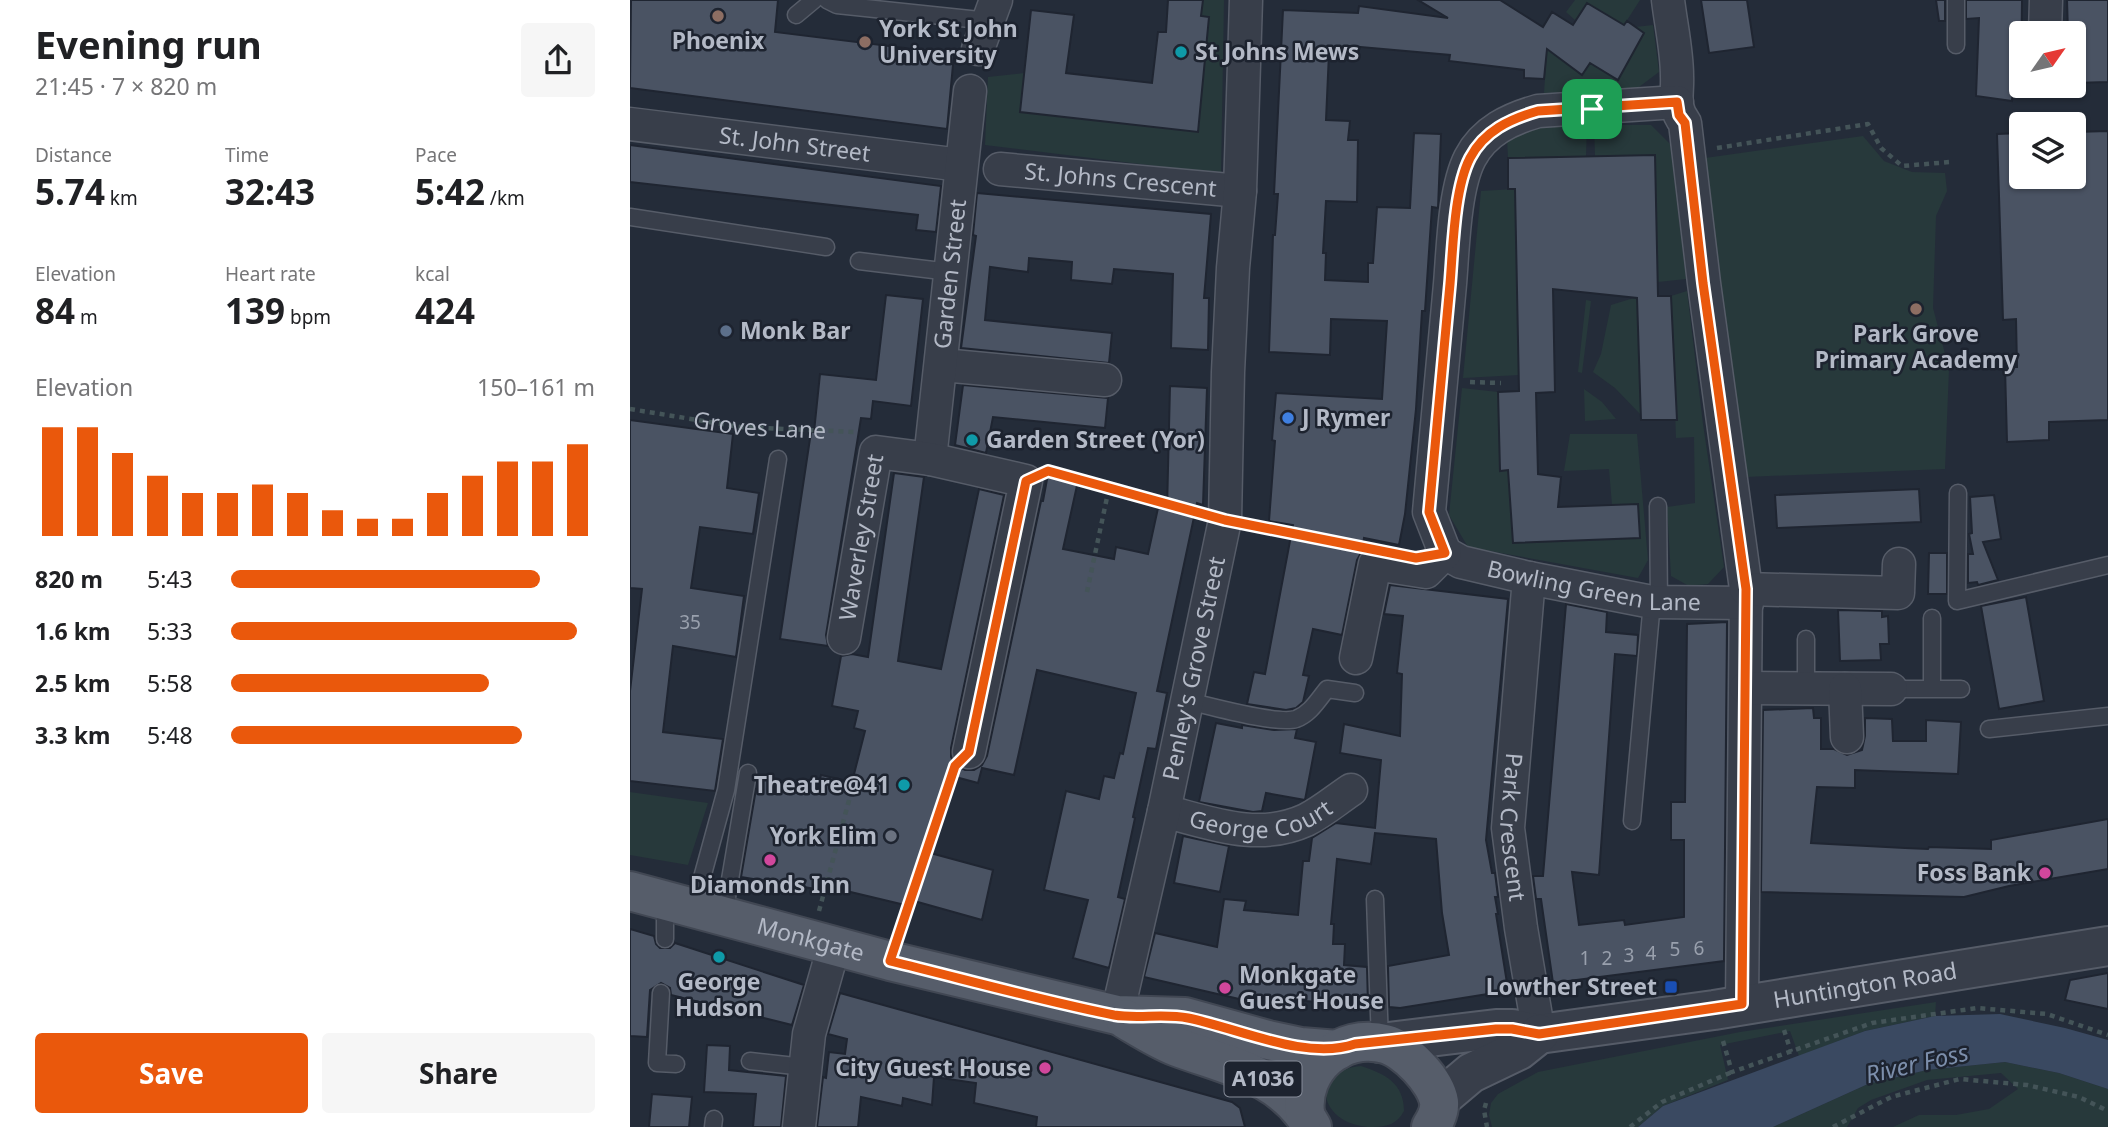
<!DOCTYPE html>
<html lang="en">
<head>
<meta charset="utf-8">
<style>
	:root { --surface:#fff; --page:#f6f6f6; --text:#202124; --muted:#757577; --accent:#ea580c }
	body { margin:0; font-family:"Noto Sans",sans-serif; background:var(--page); color:var(--text); height:100vh; display:flex; flex-direction:column; font-size:26px; white-space:nowrap }
	* { box-sizing:border-box; margin:0 }
	p { font-size:23px; color:var(--muted) }
	.icon { flex:none; width:38px; height:38px; fill:none; stroke:currentColor; stroke-width:2; stroke-linecap:round; stroke-linejoin:round }
	.map { position:relative; flex:1; overflow:hidden }
	.panel { display:flex; flex-direction:column; background:var(--surface); width:630px }
	.panel>* { flex:none }
	.needle { width:46px; rotate:56deg }
	.buttons { position:absolute; left:1379px; top:21px; display:grid; gap:14px }
	.buttons a { display:grid; place-items:center; width:77px; height:77px; border-radius:7px; background:var(--surface); box-shadow:0 2px 5px #0004; font-size:35px }
	.pin { position:absolute; display:grid; place-items:center; width:60px; height:60px; color:#fff; margin:-30px; border-radius:14px; box-shadow:0 4px 10px #0006 }
	.round { display:grid; place-items:center; flex:none; width:74px; height:74px; border-radius:7px; background:var(--page) }
	.summary { display:flex; align-items:center; justify-content:space-between; height:119px; padding:0 35px }
	h1 { font-size:38px; font-weight:700; line-height:52px }
	.figures { display:grid; grid-template-columns:repeat(3,1fr); gap:10px; height:119px; padding:7px 35px }
	.figures div { display:grid; align-content:center }
	.figures b { font-size:35px; font-weight:700 }
	.figures small { font-size:19px; font-weight:400 }
	.figures p { font-size:19px }
	.chart { height:196px; padding:14px 35px }
	.chart p { display:flex; justify-content:space-between }
	.chart svg { width:100%; height:126px; margin-top:7px; stroke:var(--accent); stroke-width:6 }
	.primary-button { display:flex; gap:14px; margin-top:auto; padding:14px 35px }
	.primary-button a { flex:1; height:80px; border-radius:7px; background:var(--accent); color:#fff; font-size:28px; font-weight:700; line-height:80px; text-align:center }
	.primary-button a+a { background:var(--page); color:var(--text) }
	ul { padding:0 35px; list-style:none; font-size:23px }
	li { display:grid; grid-template-columns:112px 84px 1fr; align-items:center; height:52px }
	li i { height:18px; border-radius:9px; background:var(--accent) }
	main { display:flex; flex:1; min-height:0 }
	.map>svg:first-child { display:block }
	.green { fill:#27393b }
	.water { fill:#3a4961 }
	.building { fill:#4a5363; stroke:#1f2531; stroke-width:2 }
	.lines { fill:none; stroke-linecap:round; stroke-linejoin:round }
	.service-casing { stroke:#565c68; stroke-width:19 }
	.minor-casing { stroke:#565c68; stroke-width:35 }
	.tertiary-casing { stroke:#565c68; stroke-width:42 }
	.primary-casing { stroke:#414753; stroke-width:42 }
	.path { stroke:#445458; stroke-width:4.5; stroke-dasharray:5 5; stroke-linecap:butt }
	.service { stroke:#383e4a; stroke-width:16 }
	.minor { stroke:#383e4a; stroke-width:32 }
	.tertiary { stroke:#383e4a; stroke-width:38 }
	.primary { stroke:#565d6a; stroke-width:38 }
	.route-casing { stroke:#fff; stroke-width:14 }
	.route { stroke:#ea580c; stroke-width:9 }
	.education-dot { fill:#8d6e63; stroke:#1d232f; stroke-width:2.5 }
	.culture-dot { fill:#0f9aa8; stroke:#1d232f; stroke-width:2.5 }
	.service-dot { fill:#5c6f8a; stroke:#1d232f; stroke-width:2.5 }
	.shop-dot { fill:#3f7fe0; stroke:#1d232f; stroke-width:2.5 }
	.worship-dot { fill:#6b7280; stroke:#1d232f; stroke-width:2.5 }
	.hotel-dot { fill:#d1479c; stroke:#1d232f; stroke-width:2.5 }
	.transit-dot { fill:#1a4fb4; stroke:#1d232f; stroke-width:2.5 }
	.labels { text-anchor:middle; stroke-width:5; stroke-linejoin:round; paint-order:stroke }
	.number-label { font-size:19px; fill:#99a0ad }
	.shield { fill:#1d232f; stroke:#868c99; stroke-width:2 }
	.shield-label { font-size:21px; font-weight:bold; fill:#b3b9c6 }
	.poi-label { font-size:23px; font-weight:bold; fill:#b3b9c6; stroke:#1d232f; text-anchor:start }
	.street-label { font-size:23px; fill:#b3b9c6; stroke:#1d232f }
	.water-label { font-size:24px; font-style:italic; fill:#7c8eab; stroke:#1d232f }
</style>
</head>
<body>
<main>
<section class="panel">
<div class="summary"><div><h1>Evening run</h1><p>21:45 · 7 × 820 m</p></div><a class="round"><svg class="icon" aria-label="share" viewBox="0 0 24 24"><path d="M12 15V3M7 8l5-5 5 5M5 13v7h14v-7"/></svg></a></div>
<div class="figures">
<div><p>Distance</p><b>5.74<small> km</small></b></div>
<div><p>Time</p><b>32:43</b></div>
<div><p>Pace</p><b>5:42<small> /km</small></b></div>
</div>
<div class="figures">
<div><p>Elevation</p><b>84<small> m</small></b></div>
<div><p>Heart rate</p><b>139<small> bpm</small></b></div>
<div><p>kcal</p><b>424</b></div>
</div>
<div class="chart"><p><span>Elevation</span>150–161 m</p>
<svg viewBox="0 0 160 44" preserveAspectRatio="none"><path d="M5 44V6M15 44V6M25 44V15M35 44V23M45 44V29M55 44V29M65 44V26M75 44V29M85 44V35M95 44V38M105 44V38M115 44V29M125 44V23M135 44V18M145 44V18M155 44V12"/></svg>
</div>
<ul>
<li><b>820 m</b>5:43<i style="width:85%"></i></li>
<li><b>1.6 km</b>5:33<i style="width:95%"></i></li>
<li><b>2.5 km</b>5:58<i style="width:71%"></i></li>
<li><b>3.3 km</b>5:48<i style="width:80%"></i></li>
</ul>
<div class="primary-button"><a>Save</a><a>Share</a></div>
</section>
<div class="map">
<svg width="1478" height="1127" viewBox="0 0 1478 1127">
	<rect width="100%" height="100%" fill="#242c39"/>
	<path class="green" d="M573 0H594L591 174 355 145 358 77 394 73 390 112 568 132 579 17 571 16Z
		M945 0H1010L994 25 957 3 945 20 936 12Z
		M1023 25 1029 72 1005 90 914 93 918 36 952 74 960 63 988 80 1014 34 1005 27Z
		M964 125H1021L1040 144 1056 279 1028 282 991 156H965Z
		M957 126 956 156 878 158 877 138 900 127Z
		M1233 136 1254 161 1282 172 1315 173 1317 191 1306 216 1303 308 1319 369 1315 469 1115 477 1075 158Z
		M885 189 889 375 833 378 851 191Z
		M1057 291 1073 424 1094 567 1078 584 1059 586 1041 576 1037 507 1065 503 1064 437 1046 438 1041 296Z
		M1007 297 1011 415 985 388 963 372 971 354 981 305Z
		M956 300 961 301 952 373 948 372Z
		M832 388 868 392 870 471 907 469 884 543 1010 538 1008 504 982 505 979 469 934 471 940 434H1007L1018 560 1008 578 838 547 819 515Z
		M954 389 972 402 986 419 955 421Z
		M0 792 78 803 58 865 0 855Z
		M1306 1002 1305 1016 1235 1031 1169 1056 1160 1031 1090 1045 1098 1080 1033 1106 1008 1127H862L859 1115 861 1103 868 1094 908 1072 1110 1032Z
		M1375 1062 1429 1073 1478 1089V1127H1263L1289 1115H1326L1359 1109 1388 1089 1371 1073 1297 1080 1241 1100 1228 1108 1217 1127H1143L1238 1084 1297 1070Z
		M731 1066C755 1074 774 1083 774 1111 767 1124 757 1127 743 1127 690 1127 676 1071 731 1066Z"/>
	<path class="water" d="M1370 1014 1435 1028 1478 1040V1089L1429 1073 1375 1062 1297 1070 1238 1084 1143 1127H1008L1033 1106 1235 1031 1305 1016Z"/>
	<path class="building" d="M1 0H148L145 32 324 54 317 129 0 88Z
		M538 0H573L571 16 579 17 568 132 390 112 401 10 444 15 436 73 522 83 528 32H536Z
		M788 0H870L913 27 922 12 943 25 957 3 994 25 997 21 1014 33 988 80 960 63 952 75 917 49 914 79 894 78V70L819 61 820 55 720 46V53H699L696 120 720 121 718 140H728L727 202 696 201 693 253H696L695 280 738 282V263H743L747 207 780 208 784 133 811 134 808 208 802 207 795 311H792L786 409 775 514 769 545 734 538 732 551 727 560 712 635 683 629 673 675 679 676 673 702 666 708 656 710 617 704 624 672 635 674 663 525 639 521 645 441 642 440 646 393 752 399 757 321 701 319 700 355 639 352 643 235H645L648 194H644L653 10 728 13 729 6 818 18Z
		M1071 0H1117L1124 47 1079 53Z
		M1306 0H1315V21H1309Z
		M1336 0H1392L1391 78 1384 77 1382 101 1346 96 1349 18 1336 19Z
		M1437 0H1478V82L1444 83V33H1438Z
		M1478 131V420L1419 422V440L1377 442 1375 367H1387L1386 319 1373 320 1367 134 1391 133V177H1444V132Z
		M0 145 311 186 306 232 286 230 288 215 0 182Z
		M1025 155 1028 296H1041L1047 420H1011L1007 298 923 289 925 392 906 393 908 474 931 477 928 507 1008 504 1010 538 883 543 878 470 870 471 868 392 889 391 885 189H878V158Z
		M347 193 581 214 574 298H579L578 350 541 348 543 274 484 269 482 284 441 280 442 262 399 258 398 272 360 267 355 320 482 333 479 363 331 348 346 236 343 235Z
		M256 295 293 299 281 406 243 401 241 419 231 418 196 635 198 646 150 639 181 432H184L190 374 246 380Z
		M333 385 478 398 475 428 363 417 356 453 325 445Z
		M540 386 577 388 573 505 567 503 527 691 537 693 526 749 518 748 503 817 505 818 488 897 495 899 479 968 443 958 458 900 414 890 436 791 469 799 474 776 484 778 490 753 493 754 506 693 407 670 384 775 352 768 348 783 318 775 293 851 363 870 352 920 277 899 275 905 187 884 186 889 111 877 126 789H128L130 779 188 788 191 775 222 782 235 731 224 728 228 711 202 706 211 656 222 654 238 657 264 473 294 477 268 661 311 669 349 489 374 495 321 748V757L326 765 335 770H344L352 765 357 756 411 501H413L418 474 448 481 433 549 484 559 486 547 518 554 528 508 537 510Z
		M0 420 103 434 97 488 129 493 123 534 70 527 61 588 114 596 106 657 43 646 33 732 93 739 85 791 0 781V691L12 589 0 588Z
		M1289 489 1291 522 1147 528 1145 495Z
		M1364 495 1371 539 1353 542 1368 580 1348 585 1347 582 1338 583V554H1343L1339 534 1342 533 1340 497Z
		M1299 553H1317V594H1298Z
		M760 585 878 599 856 840 862 873H865L868 897H865L868 914H866L877 983 864 993 770 1008 759 1007 758 966 819 955 812 913 806 839 745 833 741 864 707 859 701 924H704L703 944H715L714 965 737 967 738 1006 637 998 635 1005 514 977 525 933 587 947 594 899 616 901 614 910 668 915 673 861H679L682 838 706 823 745 828 751 760 710 753 714 724 770 736 772 674 767 673 773 616 754 614Z
		M1396 597 1414 701 1369 709 1351 606Z
		M936 604 977 612 976 632 1008 635 1007 656 985 654 969 875 942 872 949 925 994 920 995 925 1054 917V840H1041V802H1055L1057 624 1097 622 1094 961 923 983 911 899H906L903 876H913Z
		M1208 610 1252 611V617L1258 616 1259 644H1250L1251 660 1210 661Z
		M1183 708 1184 718H1191V749H1204L1217 755 1232 750 1235 736V718L1262 719 1263 741H1296V720L1331 722 1328 774 1225 770V788L1187 787 1181 843 1275 848 1298 849 1299 847 1361 849V840L1478 819V869L1379 886 1334 897 1131 892 1133 710Z
		M586 723 612 728V725L644 730 667 729 665 738 686 742 675 800 636 793 632 811 623 812 569 802Z
		M553 836 599 846 590 892 544 883Z
		M0 929 24 936 26 944 30 948H40L45 943 174 985 162 1025 41 995 40 988 31 983 20 990 17 1037 0 1036Z
		M1478 973V1009L1435 1000 1440 980Z
		M210 993 602 1102 610 1108 615 1127H406L407 1117 344 1103 346 1083 304 1077 302 1105 273 1098 272 1106 231 1097 228 1127H187L193 1077 196 1078 199 1052 215 1054 217 1039 198 1034Z
		M77 1045 100 1046 99 1070 156 1076 151 1127H123L126 1094 74 1092Z
		M22 1094 62 1097 59 1127H19Z"/>
	<g class="lines">
		<g class="service-casing">
			<path id="service" d="M197 0 207 5 359 21
				M1326 0V45
				M166 15 184 0
				M0 217 196 247
				M229 261 320 272
				M1328 493 1327 601 1478 565
				M1028 506 1029 602
				M1302 618V689
				M1176 688V639
				M1261 689H1331
				M558 701C580 706 647 725 666 719 680 714 688 700 697 689L725 693
				M1359 729 1478 716
				M1002 821 1022 602
				M745 899 750 1043
				M64 907 96 790 148 459
				M94 915 118 773
				M35 939V900
				M31 993 27 1063 46 1064
				M120 1061 174 1067
				M83 1127 84 1119"/>
		</g>
		<g class="minor-casing">
			<g id="minor">
				<path d="M1038 0C1041 25 1047 51 1047 76 1048 95 1042 106 1055 123L1074 283 1116 589 1112 1005"/>
				<path d="M1415 33 1416 0"/>
				<path d="M348 49 366 0"/>
				<path id="s2" d="M0 124 331 165"/>
				<path id="s3" d="M370 169 610 191"/>
				<path d="M312 365 475 380"/>
				<path id="s4" d="M300 459 340 91"/>
				<path d="M815 553 799 512C806 436 813 360 820 284 823 249 824 189 840 158 854 131 880 119 908 111L1047 102"/>
				<path id="s5" d="M815 553 831 562 899 578 1022 602 1117 603"/>
				<path id="s6" d="M899 578 878 828 891 928 909 1034"/>
				<path d="M1116 589 1268 593 1269 564"/>
				<path id="s7" d="M214 638 246 452 300 459 396 481 339 752"/>
				<path d="M726 658 745 564 796 572 815 553"/>
				<path d="M1116 688 1261 689"/>
				<path d="M1215 689 1217 737"/>
				<path id="s8" d="M534 811C581 823 628 842 676 820 692 812 706 800 721 790"/>
				<path id="s9" d="M487 1015 534 811 595 520 598 372 603 268 610 191 616 0"/>
				<path d="M169 1127 179 1034 204 946"/>
			</g>
		</g>
		<g class="tertiary-casing">
			<g id="tertiary">
				<path id="s10" d="M750 1043 866 1029H882L909 1034 1084 1010 1478 946"/>
				<path d="M809 1100 841 1073 889 1050 909 1034"/>
			</g>
		</g>
		<g class="primary-casing">
			<g id="primary">
				<path id="s11" d="M0 891 260 961 487 1015 555 1017 638 1040 671 1047 708 1050"/>
				<path d="M495 1019C512 1029 529 1040 547 1047 598 1066 653 1075 682 1127"/>
				<path d="M675 1113C670 1069 711 1032 755 1044 775 1049 806 1081 809 1102 810 1111 806 1119 801 1127"/>
			</g>
		</g>
		<g class="path">
			<path d="M1087 148 1238 124 1251 148 1272 166 1320 162"/>
			<path d="M840 382 871 383"/>
			<path id="s1" d="M0 409 110 427 225 432"/>
			<path d="M423 472 566 511"/>
			<path d="M622 525 723 546"/>
			<path d="M457 592 479 488"/>
			<path d="M189 911 224 782"/>
			<path d="M270 932 322 775"/>
			<path d="M1154 1030 1161 1052"/>
			<path d="M1093 1041 1102 1072 1242 1023 1347 1008 1417 1014 1478 1035"/>
			<path d="M856 1103 854 1110 857 1127"/>
			<path d="M1000 1127 1032 1102 1102 1072"/>
			<path d="M1203 1127 1261 1097 1330 1079 1397 1085 1449 1097 1478 1111"/>
		</g>
		<use href="#service" class="service"/>
		<use href="#minor" class="minor"/>
		<use href="#tertiary" class="tertiary"/>
		<use href="#primary" class="primary"/>
	</g>
	<g class="lines">
		<g class="route-casing">
			<path id="route" d="M1047 102 1049 115 1055 123 1073 283 1116 589 1112 1004 909 1034 882 1029H866L725 1044C676 1061 608 1028 558 1018 534 1013 508 1019 484 1015 409 1000 334 979 260 961L325 766 339 752 396 481 418 471 595 520 786 558 815 553 799 512C806 436 813 360 820 284 823 249 824 189 840 158 854 131 880 119 908 111Z"/>
		</g>
		<use href="#route" class="route"/>
	</g>
	<g class="education-dot">
		<circle cx="88" cy="16" r="7"/>
		<circle cx="235" cy="42" r="7"/>
		<circle cx="1286" cy="309" r="7"/>
	</g>
	<g class="culture-dot">
		<circle cx="551" cy="52" r="7"/>
		<circle cx="342" cy="440" r="7"/>
		<circle cx="274" cy="785" r="7"/>
		<circle cx="89" cy="957" r="7"/>
	</g>
	<circle class="service-dot" cx="96" cy="331" r="7"/>
	<circle class="shop-dot" cx="658" cy="418" r="7"/>
	<circle class="worship-dot" cx="261" cy="836" r="7"/>
	<g class="hotel-dot">
		<circle cx="140" cy="860" r="7"/>
		<circle cx="1415" cy="873" r="7"/>
		<circle cx="595" cy="988" r="7"/>
		<circle cx="415" cy="1068" r="7"/>
	</g>
	<rect class="transit-dot" x="1034" y="980" width="14" height="14" rx="3.5"/>
	<g class="labels">
		<g class="number-label">
			<text x="60" y="629">35</text>
			<text x="1069" y="955">6</text>
			<text x="1045" y="956">5</text>
			<text x="1021" y="960">4</text>
			<text x="999" y="962">3</text>
			<text x="955" y="965">1</text>
			<text x="977" y="965">2</text>
		</g>
		<rect class="shield" x="594.5" y="1061.5" width="77" height="35" rx="5"/>
		<g class="shield-label">
			<text x="633" y="1086">A1036</text>
		</g>
		<g class="poi-label">
			<text x="249" y="37">York St John<tspan x="249" dy="26">University</tspan></text>
			<text x="88" y="49" text-anchor="middle">Phoenix</text>
			<text x="565" y="60">St Johns Mews</text>
			<text x="110" y="339">Monk Bar</text>
			<text x="1286" y="342" text-anchor="middle">Park Grove<tspan x="1286" dy="26">Primary Academy</tspan></text>
			<text x="672" y="426">J Rymer</text>
			<text x="356" y="448">Garden Street (Yor)</text>
			<text x="260" y="793" text-anchor="end">Theatre@41</text>
			<text x="247" y="844" text-anchor="end">York Elim</text>
			<text x="1401" y="881" text-anchor="end">Foss Bank</text>
			<text x="140" y="893" text-anchor="middle">Diamonds Inn</text>
			<text x="609" y="983">Monkgate<tspan x="609" dy="26">Guest House</tspan></text>
			<text x="89" y="990" text-anchor="middle">George<tspan x="89" dy="26">Hudson</tspan></text>
			<text x="1027" y="995" text-anchor="end">Lowther Street</text>
			<text x="401" y="1076" text-anchor="end">City Guest House</text>
		</g>
		<g class="street-label">
			<text dy="8" stroke="none"><textPath href="#s2" startOffset="166">St. John Street</textPath></text>
			<text dy="8" stroke="none"><textPath href="#s3" startOffset="121">St. Johns Crescent</textPath></text>
			<text dy="8" stroke="none"><textPath href="#s4" startOffset="186">Garden Street</textPath></text>
			<text dy="8" stroke="none"><textPath href="#s1" startOffset="131">Groves Lane</textPath></text>
			<text dy="8" stroke="none"><textPath href="#s7" startOffset="102">Waverley Street</textPath></text>
			<text dy="8" stroke="none"><textPath href="#s5" startOffset="154">Bowling Green Lane</textPath></text>
			<text dy="8" stroke="none"><textPath href="#s9" startOffset="355">Penley's Grove Street</textPath></text>
			<text dy="8" stroke="none"><textPath href="#s8" startOffset="100">George Court</textPath></text>
			<text dy="8" stroke="none"><textPath href="#s6" startOffset="250">Park Crescent</textPath></text>
			<text dy="8" stroke="none"><textPath href="#s11" startOffset="187">Monkgate</textPath></text>
			<text dy="8" stroke="none"><textPath href="#s10" startOffset="490">Huntington Road</textPath></text>
		</g>
		<g class="water-label">
			<text transform="translate(1287 1064) rotate(-13)" y="8">River Foss</text>
		</g>
	</g>
</svg>
<div class="buttons">
<a><svg class="needle" viewBox="-14 -14 28 28"><path d="M0-13l5 13h-10z" fill="#e53935"/><path d="M0 13l5-13h-10z" fill="#757577"/></svg></a>
<a><svg class="icon" aria-label="layers" viewBox="0 0 24 24"><path d="M12 4l9 5-9 5-9-5zM3 14l9 5 9-5"/></svg></a>
</div>
<div class="pin" style="left:962px;top:109px;background:#1e9e55"><svg class="icon" aria-label="arrive" viewBox="0 0 24 24"><path d="M6 21V4h12l-3 4 3 4H6"/></svg></div>
</div>
</main>
</body>
</html>
